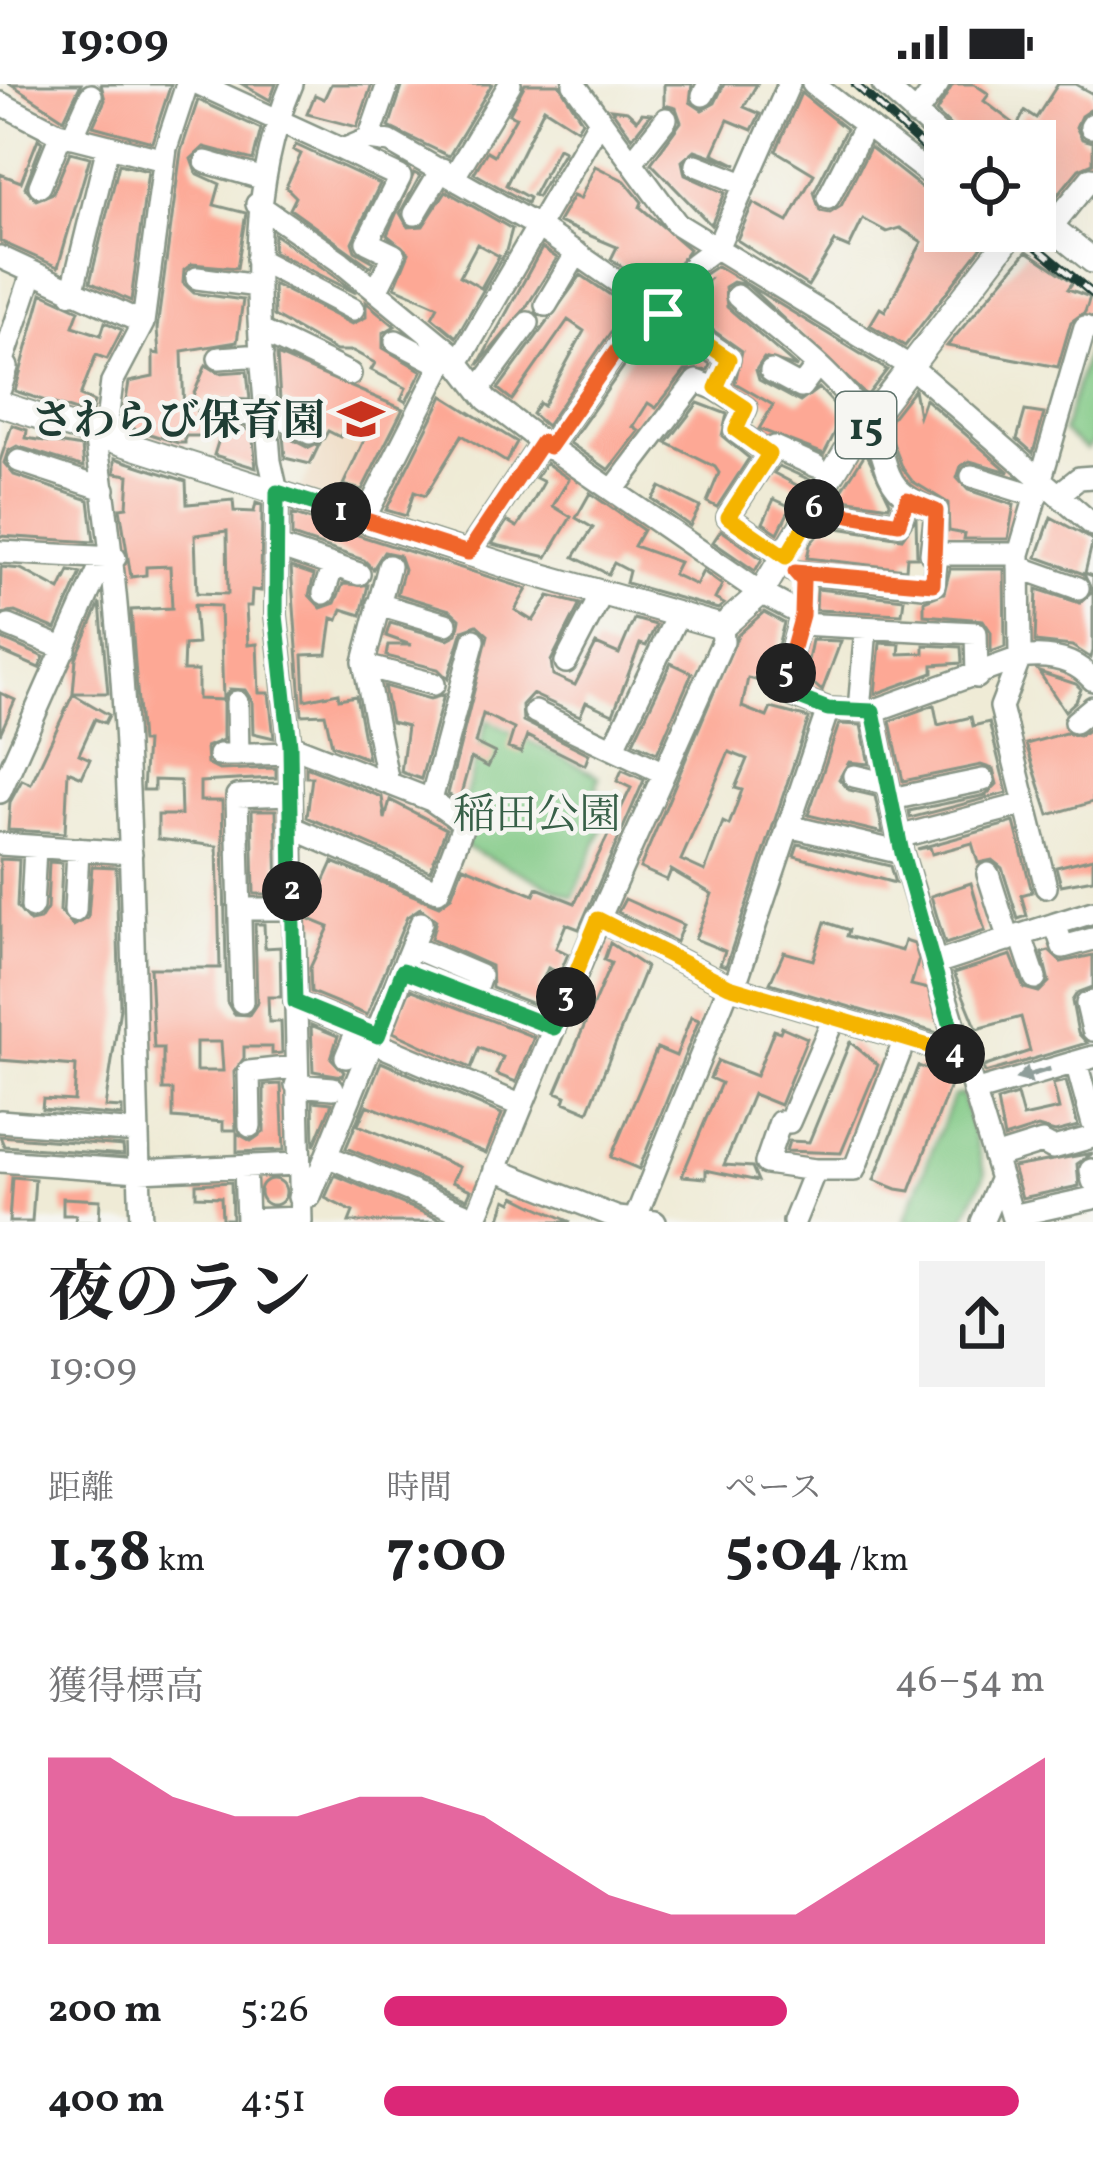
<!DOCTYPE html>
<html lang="ja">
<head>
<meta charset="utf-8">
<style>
	:root { --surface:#fff; --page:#f2f2f2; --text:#202124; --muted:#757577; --accent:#db2777 }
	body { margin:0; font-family:Vollkorn,"Noto Serif JP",serif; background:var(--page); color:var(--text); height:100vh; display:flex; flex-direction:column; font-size:45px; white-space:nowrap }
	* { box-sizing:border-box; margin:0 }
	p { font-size:39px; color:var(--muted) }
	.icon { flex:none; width:66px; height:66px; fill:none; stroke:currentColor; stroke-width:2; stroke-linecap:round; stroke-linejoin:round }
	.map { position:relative; height:1138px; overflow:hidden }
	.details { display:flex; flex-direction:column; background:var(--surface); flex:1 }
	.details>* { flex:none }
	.tools { position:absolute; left:924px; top:36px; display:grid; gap:24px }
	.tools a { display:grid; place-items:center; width:132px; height:132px; border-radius:0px; background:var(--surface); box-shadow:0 12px 48px #0002; font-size:60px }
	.pin { position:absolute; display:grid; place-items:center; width:102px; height:102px; color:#fff; margin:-51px; border-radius:24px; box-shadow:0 6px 18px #0006 }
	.km { position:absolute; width:60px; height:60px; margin:-30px; border-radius:50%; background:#222; color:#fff; font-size:33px; line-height:60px; text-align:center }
	.round { display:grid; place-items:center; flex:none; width:126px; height:126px; border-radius:0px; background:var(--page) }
	.headline { display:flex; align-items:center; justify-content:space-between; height:204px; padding:0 48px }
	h1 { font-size:66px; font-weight:700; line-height:90px }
	.figures { display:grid; grid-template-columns:repeat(3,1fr); gap:18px; height:204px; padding:12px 48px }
	.figures div { display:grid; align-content:center }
	.figures b { font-size:60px; font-weight:700 }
	.figures small { font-size:33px; font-weight:400 }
	.figures p { font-size:33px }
	.chart { height:336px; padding:24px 48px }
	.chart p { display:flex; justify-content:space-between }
	.chart svg { width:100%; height:216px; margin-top:12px; fill:var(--accent); opacity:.7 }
	ul { padding:0 48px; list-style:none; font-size:39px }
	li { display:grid; grid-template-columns:192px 144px 1fr; align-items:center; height:90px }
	li i { height:30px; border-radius:15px; background:var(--accent) }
	.status { display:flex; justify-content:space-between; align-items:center; height:84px; padding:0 60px; background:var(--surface); direction:ltr }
	.status svg { height:33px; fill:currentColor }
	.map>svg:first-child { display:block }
	.built { fill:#eed7bb }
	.green { fill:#81c985; stroke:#50835c; stroke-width:3 }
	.building { fill:#fda895; fill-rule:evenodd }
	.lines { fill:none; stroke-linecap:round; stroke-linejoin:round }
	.minor-casing { stroke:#879485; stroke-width:26 }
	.major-casing { stroke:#879485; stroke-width:28 }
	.minor { stroke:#fff; stroke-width:21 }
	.major { stroke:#fff; stroke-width:24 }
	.rail-casing { stroke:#1f3d34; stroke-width:9 }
	.rail { stroke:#f6f6f2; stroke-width:4.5; stroke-dasharray:14; stroke-linecap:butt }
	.oneway { fill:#8f9e9a }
	.split-1-casing { stroke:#fff; stroke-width:24 }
	.split-2-casing { stroke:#fff; stroke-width:24 }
	.split-3-casing { stroke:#fff; stroke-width:24 }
	.split-4-casing { stroke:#fff; stroke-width:24 }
	.split-5-casing { stroke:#fff; stroke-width:24 }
	.split-6-casing { stroke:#fff; stroke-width:24 }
	.split-7-casing { stroke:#fff; stroke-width:24 }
	.split-1 { stroke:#f0652b; stroke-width:15 }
	.split-2 { stroke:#22a559; stroke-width:15 }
	.split-3 { stroke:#22a559; stroke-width:15 }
	.split-4 { stroke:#f5b400; stroke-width:15 }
	.split-5 { stroke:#22a559; stroke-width:15 }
	.split-6 { stroke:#f0652b; stroke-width:15 }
	.split-7 { stroke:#f5b400; stroke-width:15 }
	.labels { text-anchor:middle; stroke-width:9; stroke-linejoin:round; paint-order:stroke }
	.shield { fill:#f6f6f2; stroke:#60746d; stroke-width:3 }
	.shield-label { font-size:39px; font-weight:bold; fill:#1f3d34 }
	.poi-label { font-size:42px; font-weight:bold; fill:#1f3d34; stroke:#f6f6f2; text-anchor:end }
	.park-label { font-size:42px; fill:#386048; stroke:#f6f6f2 }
</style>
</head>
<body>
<div class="status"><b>19:09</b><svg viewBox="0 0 49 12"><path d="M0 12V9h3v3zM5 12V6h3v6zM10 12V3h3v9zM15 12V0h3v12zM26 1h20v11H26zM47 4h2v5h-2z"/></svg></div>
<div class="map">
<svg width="1093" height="1138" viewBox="0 0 1093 1138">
	<rect width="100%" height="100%" fill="#f6f6f2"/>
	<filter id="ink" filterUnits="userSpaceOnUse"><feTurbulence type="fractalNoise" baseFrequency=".00833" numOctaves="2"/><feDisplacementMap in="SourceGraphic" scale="24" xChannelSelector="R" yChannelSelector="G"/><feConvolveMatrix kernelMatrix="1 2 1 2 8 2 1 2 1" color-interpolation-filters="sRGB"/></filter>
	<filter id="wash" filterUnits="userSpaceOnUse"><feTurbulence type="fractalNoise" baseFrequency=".004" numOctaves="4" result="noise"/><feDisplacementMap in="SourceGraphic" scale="48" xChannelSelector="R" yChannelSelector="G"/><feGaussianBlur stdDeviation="2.7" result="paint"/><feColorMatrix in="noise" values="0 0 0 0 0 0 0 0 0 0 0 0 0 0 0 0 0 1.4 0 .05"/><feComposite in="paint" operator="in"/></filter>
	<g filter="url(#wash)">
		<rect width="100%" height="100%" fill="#efebd6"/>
		<path class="built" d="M353 306 406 333 361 425 300 406Z"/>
		<path class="green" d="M1093 247V359L1086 366 1063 348Z
			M487 636 599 692 596 707 615 715 573 813 464 762 473 732 462 725Z
			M962 1010 985 1090 963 1138H904L953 1012Z"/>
		<g id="blocks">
			<path class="building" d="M11 0H81L64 35Z
				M101 0H171L152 58 93 42 105 16Z
				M242 0H276L270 16Z
				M331 0H372L357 43 307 30 315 11 324 15Z
				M403 0H492L449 72 389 43Z
				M525 0H559L582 37 577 45 544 24 506 101 529 114 527 119 474 89 487 67 494 71 516 33 509 30Z
				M664 0H692L690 18 702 26 715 19 724 0H757L744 23 760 30 752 46 728 36 713 69 737 81 695 66 682 77 685 91 725 109 711 141 651 79 681 38 676 24 664 21Z
				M953 0H974L989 10 984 17 1017 42 1025 27 1036 34 1058 0H1075L1093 10V24L1081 32 1076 43 1082 55 1093 58V79L1079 85 1047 124 1035 116V57H978L957 48 936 28Z
				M801 9 846 45 814 108 820 127 830 129 841 122 870 63 945 122V147H994L905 262 870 241 880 224 885 227 922 158 900 144 887 148 863 135 849 164 835 158 808 202 737 156 753 119 788 138 814 90 776 67Z
				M198 16 261 45 253 76 204 63 191 75 196 89 220 100 214 121 246 129 237 184 192 180 184 186 183 199 194 209 243 216 237 258 182 267 184 333 206 281 219 289 247 287 250 316 207 314 197 328 210 343 252 346 256 384 214 371 220 352H185V359H178L122 341 129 298 153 293V269L159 270 157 245 181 67Z
				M611 25 627 27 637 36 642 29 651 30 632 54Z
				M38 55 42 58 25 103 36 116 53 109 70 68 90 73 58 183 0 157V90L21 98Z
				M296 61 380 100 352 158 355 167 374 178 371 183 290 125 296 113 286 103 301 70 293 66Z
				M558 64 564 67 537 113 533 111Z
				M119 80 148 87 131 217 90 198Z
				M595 82 625 97 642 118 640 123 689 165 659 208 611 175 617 163 558 138 573 112 580 115Z
				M414 89 420 92 400 129 408 143 423 142 446 107 512 145 506 167 456 253 432 233 438 222 395 203 409 169 387 151ZM477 160 499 172 481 204 460 192Z
				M274 150 332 190 356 209 273 167Z
				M542 164 557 174 525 225 478 281Z
				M1027 167 1073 198 1068 205 1090 213 1085 228 1071 238 1058 283 947 262Z
				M717 182 887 286 867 312 747 201 733 198 725 203 727 223 797 283 764 274 756 286 759 296 800 318 819 304 844 331 824 370 759 345 773 321 735 299 742 267 687 228 708 196 699 200 705 190Z
				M581 191 628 223 546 342 532 330 539 319 543 322 584 247 568 236 512 316 498 305Z
				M273 200 352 240 366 233V218L395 242 383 249V264L422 287 406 318 401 315 406 304 371 286 375 279 353 267H336L274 232Z
				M42 209 79 226 73 242 101 251 105 238 122 246 107 275 96 271 80 312 94 318 91 332 15 307Z
				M653 241 710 280 708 286 685 287 656 324 648 319 633 343 639 347 609 386 570 359Z
				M277 271 403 325 362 406 343 401 367 350 346 340 340 353 328 347 324 354 318 337 280 316Z
				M914 305 919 332 925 315 1009 388 970 377 961 382 957 394 968 406 1014 421 1008 455H964L965 450 949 447 948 419 912 397 903 385 886 341Z
				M443 312 517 358 506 378 462 351 425 412 414 408 406 432 386 426Z
				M698 319 727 330 722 352 749 374 717 423 707 418 719 389 715 383 667 359Z
				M1025 327 1044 330 1033 369 1017 355Z
				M12 341 27 346 26 354 82 363 84 383 17 362 8 367 4 379 14 391 89 416 94 458 0 452V377Z
				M283 351 309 364 320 359 310 380 285 374Z
				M866 368 890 418 889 422 837 414Z
				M115 374 186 397 187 420 233 416 234 427 254 428 256 419 262 421 261 507 252 506 251 522H246L248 561 257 560 259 609H269L274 654 253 649 252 617 245 606 230 605 223 615 220 522 194 521 197 560 184 561 183 587H198V615L223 616V656L206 663 207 680 219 686 276 684V694L200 698V717H222L227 918 234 930 249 931 257 919 255 840H264L265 864 280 863 281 913H268L269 938H281L282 969 272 970V963H244V974L234 988 236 1046H223V1038L173 1034V1006H163V964H154L150 884H220L217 762 158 755V731H181L180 697 154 696V706H143L146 658H141L131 526 172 524 170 482 146 483V491L131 493 120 424 127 423 129 391 115 389ZM227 447 228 510 197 509 195 451ZM196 958H221L223 987H196Z
				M546 379 569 395 553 422 571 433 547 473 492 460 507 437 517 443 530 423 544 398 536 394Z
				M779 382 810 396 804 405 774 389Z
				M660 403 700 423 690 442 652 415Z
				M590 409 643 446 634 462 679 478 673 490 696 501 703 487 722 501 715 515 724 520 718 525 626 499 629 487 614 479 608 490 574 473 593 444 576 434Z
				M774 415 791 423 778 449 763 439Z
				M292 430 527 505 515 526 533 537 549 512 580 520 551 577 553 591 575 601 596 560 619 570 634 535 656 541 646 562 640 560 613 630 586 618 580 632 532 610 522 621 523 637 589 670 585 681 527 652 521 669 508 664 514 645 483 630 475 659 495 669 488 683 471 674 459 717 448 710 488 551 477 541 463 546 448 595 438 585 386 572 388 561H411L386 552 390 539 448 555 457 550 460 535 450 526 397 510 404 485 399 471 384 468 373 485 364 476 292 452Z
				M1051 433 1093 456 1085 489 1093 492V567L1091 574 1072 562 1035 558 1037 505 1080 519 1092 508 1084 490 1037 473Z
				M916 434 917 473H907L906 485 807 474 810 460 825 442 902 454Z
				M721 446 762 475 755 487 713 458Z
				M1 483 21 485 60 506 69 487 81 489 56 545 15 528 0 530Z
				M291 483 314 491 309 511 321 524 335 519 343 500 368 501 361 531 342 525 338 536 332 534 327 570 303 571 305 616 338 609 339 615 356 612 368 675 332 661 325 630 302 631Z
				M950 485H1004L1005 563 991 568V548L983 536 924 531V517L944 509Z
				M817 505 904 515 902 530 816 526Z
				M100 519 108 609H73L76 574Z
				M764 528 784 539 768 599 748 594 742 623 767 633 771 624 809 634 726 882 720 880 725 867 695 855 712 810 671 786 667 796 640 784 738 551ZM729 668 747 675 735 704 742 706 729 741 723 738 705 787 681 776Z
				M0 554 44 573 39 584 0 567Z
				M812 556 841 557 822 607 805 592Z
				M880 559 900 560 899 570 924 569V561L961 563 962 579 933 581V589L875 610Z
				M671 579 692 589 657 669 633 658Z
				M1039 588 1076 600 1081 605 1076 617 1065 627Z
				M384 602 430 615 444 611 421 695 401 688 407 642 391 638Z
				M0 609 15 616 0 650Z
				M73 610 109 631 105 639 95 635 79 670 90 675 82 693 68 687 65 749 8 746 10 718 22 696 31 700Z
				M934 621 938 641 971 633 973 642 989 638 1007 709 910 734 909 727 986 711 997 700 993 685 981 681 903 697 890 637Z
				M839 640 861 641 869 680 849 678 839 695 849 706 875 712 883 749 808 731Z
				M1093 643V718L1049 731 1026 660 1065 649 1079 652Z
				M306 683 382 713 385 735 390 716 446 745 430 787 307 733 312 693H306Z
				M622 686 644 696 579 845 566 840 556 864 568 870 560 889 548 884 538 908 551 913 546 925 492 904 491 882 431 855 436 836 420 824 407 833 367 931 311 908 310 884 329 843 309 835 308 794 323 800 333 778 439 822 451 813 463 782 534 811 537 804 575 819 631 704 617 697Z
				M252 726H276L278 810H254Z
				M1014 738 1032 808 1021 811 1027 832 1018 835 1002 784 992 776 978 779 972 759 932 770 930 763 917 765Z
				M798 760 890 782 895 799 794 772Z
				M1093 774V795L1061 801 1056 783Z
				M0 775 19 776 17 823 30 838 40 836 47 825 49 778 62 779 60 827 73 842 88 834 92 782 116 783 120 924 105 1023 122 1024V1032L42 1025 43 1015 74 1017 76 982 0 976Z
				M971 799 985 847 945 860 931 812Z
				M625 815 683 841 676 858 618 828Z
				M825 838 849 846 847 852 902 867 905 857 914 860 919 875 911 901 928 905 941 950 770 899 784 868 813 876Z
				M610 859 646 883 588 1028 564 1018 566 1012 556 1008 611 879 604 876Z
				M1049 867 1061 878 1093 871V903L1077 909 1072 917 1078 949 1087 959 985 989 983 983 1030 967 1021 933 977 945 954 889 1011 871 1024 904 1039 908 1049 898 1042 869Z
				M410 905 534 953 516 998 496 990 503 973 479 964 471 984 393 948Z
				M691 933 699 936 639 1085 611 1073 657 964 676 972Z
				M311 941 338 952 331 974 344 988 342 992 313 987Z
				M782 943 807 954 780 1021 753 1010 724 1081 752 1083 758 1097 706 1086V1094L682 1092 721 999 710 994 718 977 756 992 774 946 780 948Z
				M850 958 878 981 841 1069 786 1067 789 1057 809 1058Z
				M381 978 502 1030 486 1069 367 1021 358 1041 459 1083 452 1098 471 1106 467 1115 346 1064Z
				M918 982 953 994 910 1107 897 1105 874 1096Z
				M1066 997 1078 1042 1055 1048 1038 1043 1004 1054 997 1017 1017 1011 1023 1033 1059 1025 1053 1000Z
				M281 1000 284 1066 237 1068V1049L251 1057 264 1048V1001Z
				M313 1017 332 1019 314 1062Z
				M0 1052 123 1062 124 1071 4 1062Z
				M1093 1069 1077 1080 1079 1102 1022 1114 1013 1083Z
				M335 1091 446 1138H349L353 1128 325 1114Z
				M12 1093 35 1095 32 1138H9Z
				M260 1108a13 13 0 1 1 26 0a13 13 0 1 1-26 0Z
				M231 1098 232 1135H222L221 1113 196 1112V1100Z
				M515 1112 535 1122 571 1138H499L506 1115 512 1118Z
				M63 1114 100 1116 99 1138H75L76 1131H63Z"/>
		</g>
	</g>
	<g filter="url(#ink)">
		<use href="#blocks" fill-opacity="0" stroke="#879485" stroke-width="3"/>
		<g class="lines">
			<g class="minor-casing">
				<path id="minor" d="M199 0 343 66 369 55 390 58 537 142 729 275 716 305 746 324 736 346 769 370 728 433 786 473
					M292 0C240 122 260 247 270 377L277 408 276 531 290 661 301 1138
					M574 0 677 140 911 283 1093 441
					M813 0 945 102
					M883 0 946 57
					M703 11 709 0
					M0 19 58 49 164 76
					M915 31 938 0
					M1091 43 1093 40
					M72 53 91 11
					M369 55 388 0
					M343 66 400 93 367 158 394 171 376 207
					M206 78 261 94
					M632 78 666 35
					M696 81 744 100
					M455 91 510 0
					M40 102 61 50
					M828 114 865 41
					M257 120 341 178 449 267 487 316 542 358 761 509 802 531 786 587 789 610 828 625 873 627 1020 574C1048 570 1074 574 1093 596
					M415 130 442 85
					M1051 143 1091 94
					M0 173 143 239
					M257 175 353 225
					M197 194 258 202
					M72 209 108 62
					M737 212C780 251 834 287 866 336 897 382 872 402 936 427L931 470H1019
					M546 221 577 169
					M663 229 694 180 718 162 789 0
					M261 247 350 290
					M396 257 442 281
					M219 274 262 271
					M459 277 600 36
					M771 287 801 303 817 282
					M0 305 7 283 3 277 32 190
					M479 305 528 239
					M266 325 310 349
					M212 328 266 332
					M95 351C137 611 130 875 141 1138
					M105 353 112 298 143 239 166 64 187 0
					M549 363 649 220
					M769 370 774 363 816 382
					M19 377 104 405
					M972 392 1037 412
					M613 406 696 297 716 305
					M1058 411 1079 394 1093 393
					M814 425 899 439 907 415
					M364 435 449 267
					M278 463 359 490
					M0 468 115 474
					M468 469 542 358
					M1019 483 1078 504
					M795 488 924 502 933 499 937 473
					M324 509 333 481
					M378 520 446 540
					M799 540 976 549 977 593
					M9 542 65 565
					M566 578 601 511
					M365 582 434 600
					M237 618 238 671
					M859 626 866 544
					M873 627 902 769 1014 1138
					M535 628 664 689
					M1075 638 1093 623
					M290 661 431 716 464 739 438 807 291 743
					M613 665 676 534
					M219 671 290 669
					M854 692 888 700
					M388 699 364 578 389 482
					M0 708 104 474
					M891 715 983 696
					M431 716 474 556
					M788 742 902 769
					M898 753 1025 720
					M0 760 131 769
					M988 790 1009 856
					M1046 803 1001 623 1020 574 1019 470 1085 243
					M32 823 35 763
					M240 825H293
					M75 827 78 765
					M599 835 729 902 959 971
					M1055 840 1093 828
					M1021 852 1035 894
					M412 863 480 892 473 913
					M933 880 1055 840 1063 863 1093 855
					M403 886 553 944
					M734 904 828 625
					M242 918 237 712 291 710
					M295 918 378 952
					M1093 918 1087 920 1093 946
					M375 959 522 1022
					M346 973 358 944
					M1076 978 1093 1040
					M296 1001 333 1004
					M974 1008 1093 973
					M0 1037 138 1048
					M250 1042 249 988 296 983
					M327 1072 475 1134
					M994 1073 1042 1058 1053 1064 1093 1053
					M0 1077 139 1087 298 1080
					M245 1083 247 1136 300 1134
					M495 1085 618 1134 655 1138
					M815 1086 766 1079 780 1038H789L834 934
					M1091 1086 1093 1097
					M299 1113 310 1112 421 839
					M1012 1132 1093 1114
					M474 1138 599 835 723 557 722 543
					M634 1138 729 902
					M794 1138 815 1086H854L905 955
					M982 1138 1001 1094"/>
			</g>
			<g class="major-casing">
				<path id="major" d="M1035 141 1051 143 1093 177
					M0 320 514 484 722 543 761 509 848 364 1009 154 1023 147"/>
			</g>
			<use href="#minor" class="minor"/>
			<use href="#major" class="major"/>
			<g class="rail-casing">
				<path id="rail" d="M855 0 945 83
					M1018 147 1093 210"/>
			</g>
			<use href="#rail" class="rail"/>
		</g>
		<defs><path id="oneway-solid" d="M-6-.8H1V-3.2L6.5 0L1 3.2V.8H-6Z" transform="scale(3)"/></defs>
		<use class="oneway" href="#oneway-solid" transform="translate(1033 990) rotate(164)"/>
	</g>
	<g class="lines" filter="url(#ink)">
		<g class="split-1-casing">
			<path id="split-1" d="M341 428 468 469 542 358 549 363 649 220 663 230"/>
		</g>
		<g class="split-2-casing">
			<path id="split-2" d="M292 807 290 661 276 531 277 408 341 428"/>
		</g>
		<g class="split-3-casing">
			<path id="split-3" d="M292 807 295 918 378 952 403 886 554 944 566 913"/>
		</g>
		<g class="split-4-casing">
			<path id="split-4" d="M566 913 598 835 729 902 955 970"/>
		</g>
		<g class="split-5-casing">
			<path id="split-5" d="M786 589 789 610 828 625 873 627 902 769 959 971 955 970"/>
		</g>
		<g class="split-6-casing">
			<path id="split-6" d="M786 589 802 531 803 497 795 488 933 500 936 427 907 415 899 439 814 425"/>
		</g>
		<g class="split-7-casing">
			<path id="split-7" d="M663 230 729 275 716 304 746 324 736 346 769 370 728 433 786 473 814 425"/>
		</g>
		<use href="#split-1" class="split-1"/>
		<use href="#split-2" class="split-2"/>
		<use href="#split-3" class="split-3"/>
		<use href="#split-4" class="split-4"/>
		<use href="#split-5" class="split-5"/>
		<use href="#split-6" class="split-6"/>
		<use href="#split-7" class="split-7"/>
	</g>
	<defs>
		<g id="school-bare" transform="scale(3.6)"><path d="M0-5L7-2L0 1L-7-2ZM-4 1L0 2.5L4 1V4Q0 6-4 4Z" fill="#c8321e" stroke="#f6f6f2" stroke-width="2.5" paint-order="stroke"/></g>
	</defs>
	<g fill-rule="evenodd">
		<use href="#school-bare" x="361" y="335"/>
	</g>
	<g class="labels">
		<rect class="shield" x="836" y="308" width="60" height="66" rx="9"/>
		<g class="shield-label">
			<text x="866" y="355">15</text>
		</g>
		<g class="poi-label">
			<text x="325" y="350">さわらび保育園</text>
		</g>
		<g class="park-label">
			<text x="537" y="744">稲田公園</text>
		</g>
	</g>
</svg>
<div class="tools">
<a><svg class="icon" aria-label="locate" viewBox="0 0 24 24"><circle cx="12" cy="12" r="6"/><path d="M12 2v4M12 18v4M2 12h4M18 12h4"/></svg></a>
</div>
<div class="pin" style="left:663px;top:230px;background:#1e9e55"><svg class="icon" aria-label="arrive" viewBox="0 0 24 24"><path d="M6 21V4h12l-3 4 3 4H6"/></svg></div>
<b class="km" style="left:341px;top:428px">1</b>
<b class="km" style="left:292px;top:807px">2</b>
<b class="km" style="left:566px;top:913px">3</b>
<b class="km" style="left:955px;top:970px">4</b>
<b class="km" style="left:786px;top:589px">5</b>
<b class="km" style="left:814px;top:425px">6</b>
</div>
<section class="details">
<div class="headline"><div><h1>夜のラン</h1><p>19:09</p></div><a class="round"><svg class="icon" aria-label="share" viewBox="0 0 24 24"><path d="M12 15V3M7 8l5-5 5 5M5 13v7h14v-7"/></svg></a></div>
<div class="figures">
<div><p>距離</p><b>1.38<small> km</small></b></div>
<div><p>時間</p><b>7:00</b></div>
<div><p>ペース</p><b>5:04<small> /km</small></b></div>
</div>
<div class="chart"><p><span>獲得標高</span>46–54 m</p>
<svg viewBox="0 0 160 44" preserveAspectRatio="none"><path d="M0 44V6L10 6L20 14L30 18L40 18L50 14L60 14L70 18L80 26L90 34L100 38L110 38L120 38L130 30L140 22L150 14L160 6V44z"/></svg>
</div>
<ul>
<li><b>200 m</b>5:26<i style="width:61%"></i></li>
<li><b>400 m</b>4:51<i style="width:96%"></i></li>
</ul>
</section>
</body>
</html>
